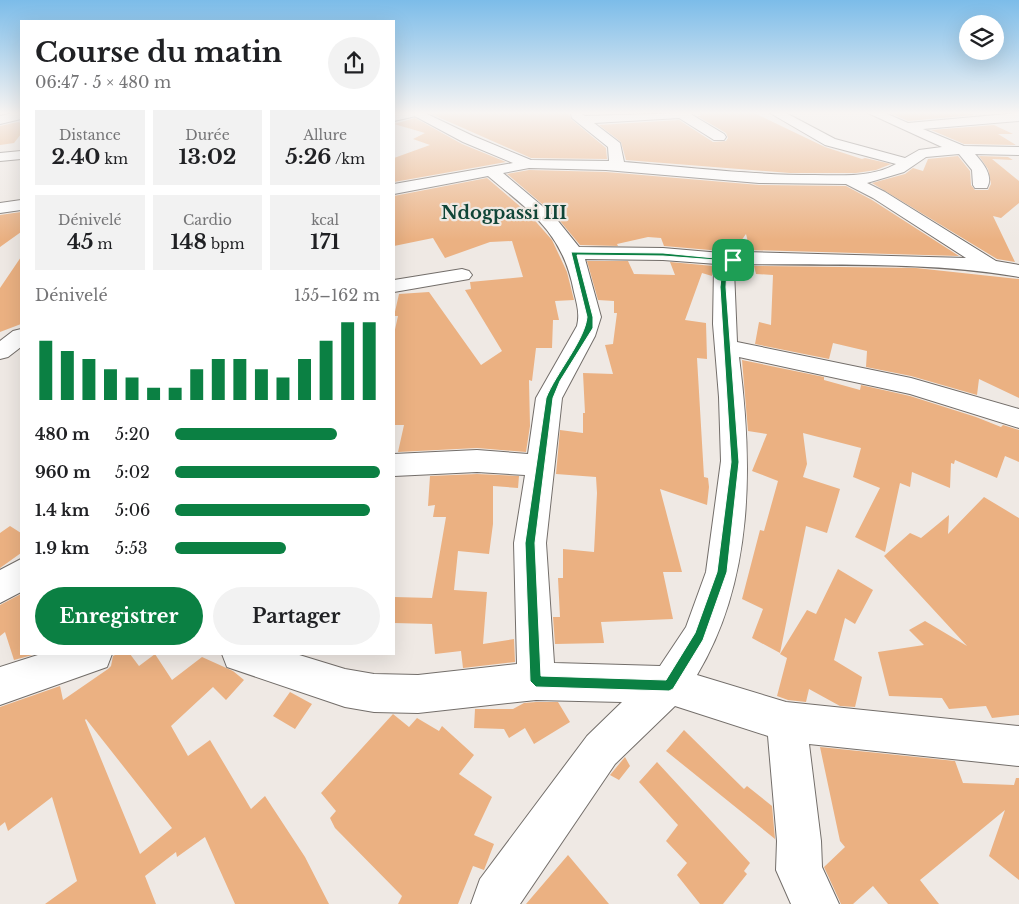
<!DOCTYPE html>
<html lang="fr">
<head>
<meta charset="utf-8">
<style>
	:root { --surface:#fff; --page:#f2f2f2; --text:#202124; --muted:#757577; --accent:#0b8043 }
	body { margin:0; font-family:"Libre Baskerville",serif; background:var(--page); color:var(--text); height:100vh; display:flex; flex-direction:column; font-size:19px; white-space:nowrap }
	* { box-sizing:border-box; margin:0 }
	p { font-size:16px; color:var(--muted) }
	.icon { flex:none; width:28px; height:28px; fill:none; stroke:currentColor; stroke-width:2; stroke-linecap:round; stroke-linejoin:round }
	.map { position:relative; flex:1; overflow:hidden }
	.drawer { position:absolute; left:20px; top:20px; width:375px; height:635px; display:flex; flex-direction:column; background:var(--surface); border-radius:0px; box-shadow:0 5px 20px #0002 }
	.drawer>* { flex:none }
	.controls { position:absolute; left:959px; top:15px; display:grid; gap:10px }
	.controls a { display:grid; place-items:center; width:45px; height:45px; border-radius:50%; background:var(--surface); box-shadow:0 5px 20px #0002; font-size:25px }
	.pin { position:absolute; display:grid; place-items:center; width:42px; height:42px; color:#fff; margin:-21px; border-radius:10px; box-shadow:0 2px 8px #0006 }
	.round { display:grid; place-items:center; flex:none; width:52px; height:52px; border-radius:26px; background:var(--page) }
	.overview { display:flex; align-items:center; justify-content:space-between; height:85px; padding:0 15px }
	h1 { font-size:28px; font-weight:800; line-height:38px }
	.figures { display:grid; grid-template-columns:repeat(3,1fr); gap:8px; height:85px; padding:5px 15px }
	.figures div { display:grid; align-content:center; border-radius:0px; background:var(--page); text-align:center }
	.figures b { font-size:21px; font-weight:800 }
	.figures small { font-size:14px; font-weight:400 }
	.figures p { font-size:14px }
	.chart { height:140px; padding:10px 15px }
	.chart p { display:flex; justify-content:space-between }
	.chart svg { width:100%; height:90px; margin-top:5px; stroke:var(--accent); stroke-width:6 }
	.primary-button { display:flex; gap:10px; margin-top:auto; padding:10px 15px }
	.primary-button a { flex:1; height:58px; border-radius:30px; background:var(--accent); color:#fff; font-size:20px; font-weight:800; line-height:58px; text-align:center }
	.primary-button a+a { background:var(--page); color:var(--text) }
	ul { padding:0 15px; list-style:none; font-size:16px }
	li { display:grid; grid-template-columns:80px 60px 1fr; align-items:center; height:38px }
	li i { height:12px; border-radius:6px; background:var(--accent) }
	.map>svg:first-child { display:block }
	.building { fill:#ebb182; fill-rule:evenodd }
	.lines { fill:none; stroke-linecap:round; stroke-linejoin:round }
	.minor-casing { stroke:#736e6a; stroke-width:2 }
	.major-casing { stroke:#736e6a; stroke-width:2 }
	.minor { fill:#fff; fill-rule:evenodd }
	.major { fill:#fff; fill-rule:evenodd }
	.route { fill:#0b8043; stroke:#fff; fill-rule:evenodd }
	.labels { text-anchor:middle; stroke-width:4.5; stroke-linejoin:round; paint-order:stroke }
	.far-district-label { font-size:18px; font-weight:bold; fill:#104537; stroke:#efe9e4 }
</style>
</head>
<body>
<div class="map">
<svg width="1019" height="904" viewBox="0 0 1019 904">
	<rect width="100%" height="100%" fill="#efe9e4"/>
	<path class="building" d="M429 113H569L571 119 606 148 607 159 531 158Z
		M699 113H754L825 147 862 159 865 158 891 164 876 170 856 173H790L626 160 621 142 599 125 679 120 713 142 726 141 728 138 726 133 697 116H701Z
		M890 113H970L974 115 908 121Z
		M415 118 462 144 506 162 394 182V158L430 145 413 139 425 133 394 124Z
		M18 122 21 123V134L14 143 0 145V126Z
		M994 125 1013 134H998L1016 145 964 144 931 130Z
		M958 156 970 171 971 185 975 190H988L991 184 988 169 979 156 1008 157 1013 160 992 159 1019 181V203L1001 218 993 216 1015 262 997 259 872 183 905 174 913 168 923 171 928 159Z
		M529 170 606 172 759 185 846 186 872 200 959 256 750 250 746 234 733 252 664 246 661 238 648 237 617 244 618 246 580 245 555 215 507 174Z
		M487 178 530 215 552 240 567 272 574 300 555 301 559 320H553L552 348H536L532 381 529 380 530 426 526 452 477 448 398 452 404 425H394V334L398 316H394L399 294 429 292 481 365 502 351 465 290 471 289 470 282 523 277 512 241 490 242 445 258 433 238 394 246V196Z
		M21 212V232L0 247V215Z
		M21 257V324L0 332V288Z
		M587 261H628L634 274 675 275 670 262 713 266 712 276 702 273 685 320 706 323 707 359 697 358 704 477 708 478 709 487 707 505 660 489 682 572H663L673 619 601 622 604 643 555 644 553 617H560L558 578H563V549L594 552 597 493 596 477 556 474 560 430 583 433V413H585L583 373 613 374 605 345 613 344 617 313H614V301L598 300Z
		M754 266 916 268 1019 279V398L979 379 977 395 911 376 866 367 867 351 833 343 829 359 755 344 759 322 771 325 773 275 756 274Z
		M742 360 824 377V380L860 390 861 385 910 396 976 417 1001 427 1003 425 1019 430V462L1005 456 997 478 955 460 954 464 951 463 950 488 912 472 910 487 900 483 885 552 855 537 880 488 853 477 861 448 803 433 807 464 803 477 840 489 827 533 806 526 780 653 752 638 763 609 742 599 760 530 764 531 778 481 752 471 767 434 748 431Z
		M477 474 519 476 518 488 493 486V524L489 554 458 551 454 590 487 592 483 644 514 639 515 662 463 668 461 651 435 654 432 624 394 623V597L432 598 446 517H433L435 505 428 506 430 476Z
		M984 497 1019 518V715L992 718 986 706 949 709 942 698 889 696 878 652 924 645 909 630 925 621 967 646 884 556 910 533 921 538 949 515 948 534Z
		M10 526 21 533V553L0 568V533Z
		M838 569 873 590 855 624 845 618 834 660 862 677 855 707 840 706 809 689 806 702 788 700 777 696 787 658 780 654 807 610 816 614Z
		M21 594V654H36L14 660 5 632 0 636V605Z
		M117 654H130L139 666 155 654 172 680 202 657 233 671 244 680 226 700 213 687 171 726 188 756 210 740 251 809 265 796 305 857 329 904H235L205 837 177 857 176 852 145 876 156 904H45L77 881 52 797 8 831 5 822 0 826V707L60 686 63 700 108 669 111 666 113 656ZM86 719 172 828 140 854 85 720Z
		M290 692 312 704 295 729 273 716Z
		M536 702H558L570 722 534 744 525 728 509 738 504 729 474 728 475 709H513L524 703Z
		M393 714 409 727 417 718 439 731 442 726 474 755 459 774 492 797 474 835 494 844 484 870 473 866 458 904H398L402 896 335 828 330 818 336 811 321 793Z
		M684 730 744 789 747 786 772 806 775 839 666 751Z
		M820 747 955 761 963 783 1014 785 1016 778H1019V880L989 856 1005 810 920 880 939 904H888L873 886 853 904H841L824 867 845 847 840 841Z
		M625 757 630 766 619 780 610 775Z
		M657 762 750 863 744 871 747 874 723 904H700L677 875 687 863 666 841 678 825 639 782Z
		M568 855 609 904H526Z"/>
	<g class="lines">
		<g class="minor-casing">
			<path id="minor" d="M13 113H21V119L0 124V116Z
				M409 113H425L473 136 531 160 609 161 608 147 572 118 571 113H581L585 116 689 113 724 134 726 137 724 140H714L679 118 594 123 620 143 624 162C687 167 750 175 814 175 841 175 871 178 896 164L825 145 770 113H786L835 139 905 158 919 150 942 147 868 113H885L908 123 1019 113V121L923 129 964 146 1019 147V155L975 154C983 163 994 176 987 188H975L973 185 972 170 959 154 926 157 904 172 867 183 885 192 996 261 1019 265V277C928 261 834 266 742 264L734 270 737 342 911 378 1019 409V428L910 394 739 357C753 464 754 580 697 675L786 702 1019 726V766L809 744 821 841 822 867 839 904H791L776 870 777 841 768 736 675 706 615 764 520 904H471L480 879 587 736 622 702 536 700 418 713 374 712 345 707 227 667 222 654H296L345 669 374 674 418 675 517 664 514 543 525 475 477 472 394 476V454L477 450 528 454 536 398 577 326C580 314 577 304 574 292 563 233 532 213 488 176L394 194V184L513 163 463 142ZM529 168 606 170 759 183 846 184 873 198 966 258 742 252 733 254 663 248 579 247 554 216 503 173ZM585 259 663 260 717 264 714 268 713 324 719 397 721 461 706 572 686 627 660 666 554 663 546 543 562 398 595 336 601 317Z
				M21 151V159L0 161V153Z
				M21 200V210L0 213V203Z
				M462 269 469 271 472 275 469 279 394 292V280Z
				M21 559V592L0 603V570Z
				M41 654H112L107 667 0 705V667Z"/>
		</g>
		<g class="major-casing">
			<path id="major" d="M394 113H418L416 116 394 121Z
				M21 329V347L8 357 0 359V341L13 331Z"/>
		</g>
		<use href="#minor" class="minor"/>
		<use href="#major" class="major"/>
	</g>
	<linearGradient id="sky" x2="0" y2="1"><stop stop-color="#7cbce9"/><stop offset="0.47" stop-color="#f8f5f3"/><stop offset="1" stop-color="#f8f5f3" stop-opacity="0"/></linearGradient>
	<rect width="1019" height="240" fill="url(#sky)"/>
	<path class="route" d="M571 252 663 253 736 260 727 268 726 287 739 462 727 572 703 640 673 689 669 691 536 687 530 681 525 543 546 398C556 373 585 340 587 317ZM577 255 663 256 729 261 722 268 720 287 731 462 717 572 695 633 666 680 541 676 535 543 553 398 560 381 593 328V317Z"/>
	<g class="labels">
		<g class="far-district-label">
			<text x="504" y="219">Ndogpassi III</text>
		</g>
	</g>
</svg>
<div class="controls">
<a><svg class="icon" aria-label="layers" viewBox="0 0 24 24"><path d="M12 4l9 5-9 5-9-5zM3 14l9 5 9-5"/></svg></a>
</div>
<div class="pin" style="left:733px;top:260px;background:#1e9e55"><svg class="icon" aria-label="arrive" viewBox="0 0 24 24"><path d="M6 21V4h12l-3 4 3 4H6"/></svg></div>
<section class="drawer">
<div class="overview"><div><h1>Course du matin</h1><p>06:47 · 5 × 480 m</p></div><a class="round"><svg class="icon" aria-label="share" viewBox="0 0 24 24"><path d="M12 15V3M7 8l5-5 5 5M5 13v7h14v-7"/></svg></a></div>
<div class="figures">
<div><p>Distance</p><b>2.40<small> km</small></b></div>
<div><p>Durée</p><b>13:02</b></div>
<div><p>Allure</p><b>5:26<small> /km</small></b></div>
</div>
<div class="figures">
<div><p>Dénivelé</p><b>45<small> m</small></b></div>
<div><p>Cardio</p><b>148<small> bpm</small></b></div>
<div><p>kcal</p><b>171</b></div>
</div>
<div class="chart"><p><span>Dénivelé</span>155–162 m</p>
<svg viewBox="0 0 160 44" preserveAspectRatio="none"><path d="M5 44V15M15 44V20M25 44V24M35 44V29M45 44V33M55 44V38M65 44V38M75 44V29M85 44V24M95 44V24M105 44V29M115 44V33M125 44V24M135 44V15M145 44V6M155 44V6"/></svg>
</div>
<ul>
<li><b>480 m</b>5:20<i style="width:79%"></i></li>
<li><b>960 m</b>5:02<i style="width:100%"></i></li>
<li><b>1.4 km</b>5:06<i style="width:95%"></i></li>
<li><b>1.9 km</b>5:53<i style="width:54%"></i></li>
</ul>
<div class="primary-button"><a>Enregistrer</a><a>Partager</a></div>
</section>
</div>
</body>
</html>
